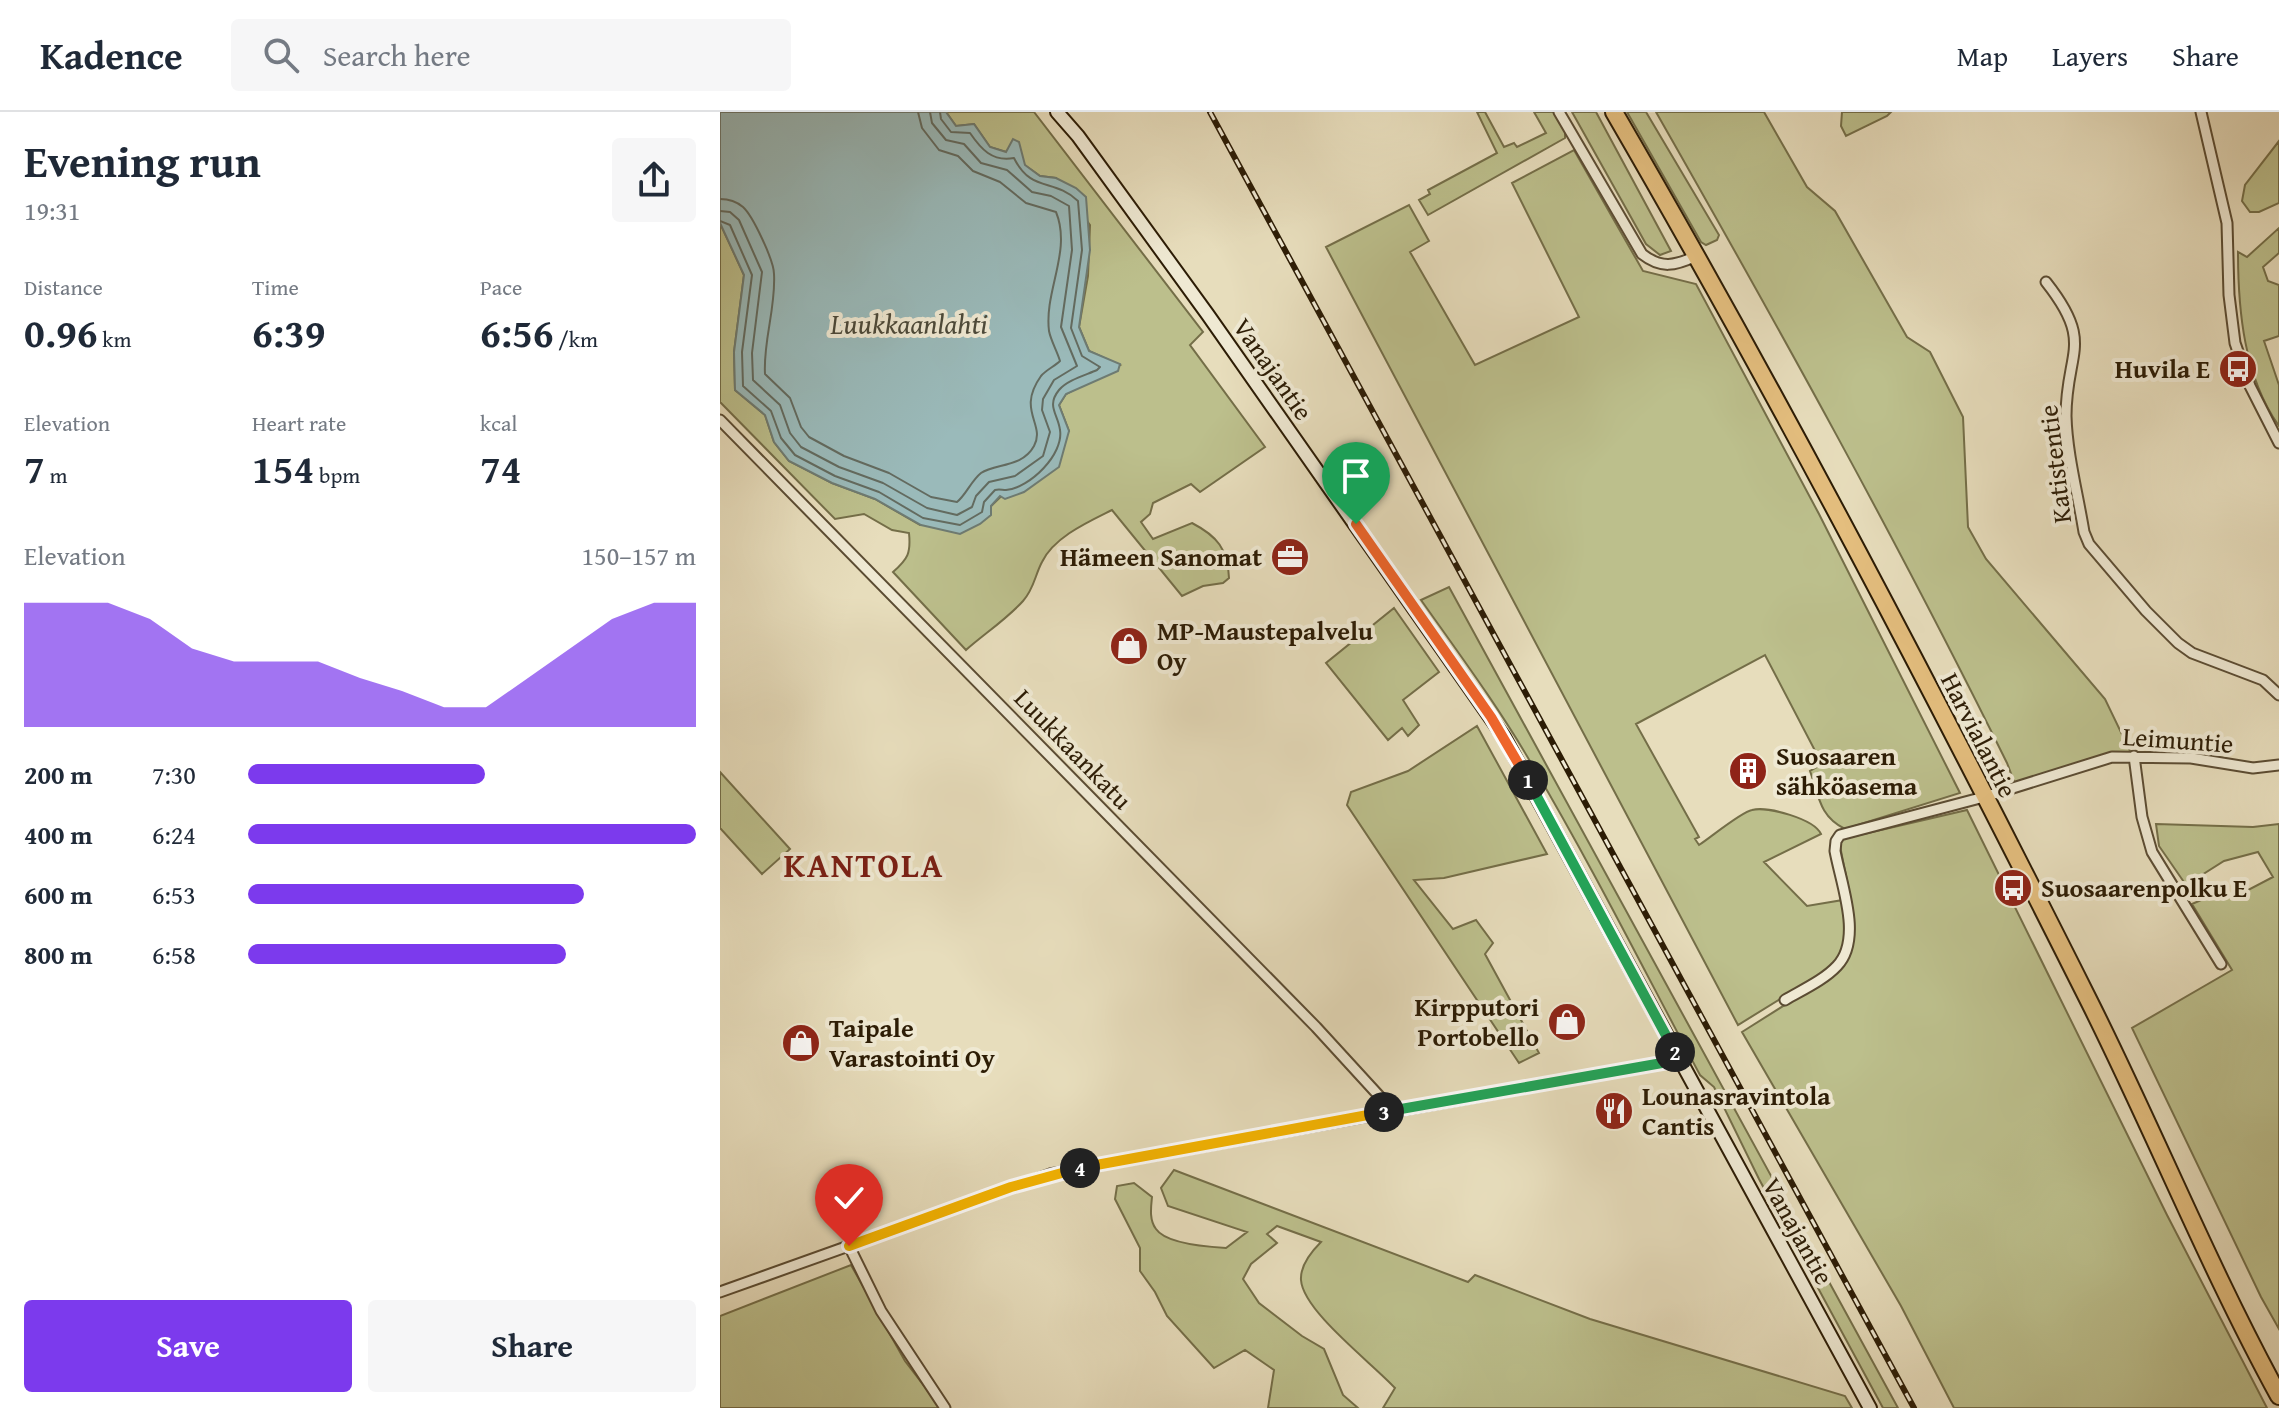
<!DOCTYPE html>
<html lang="en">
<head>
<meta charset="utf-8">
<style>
	:root { --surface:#fff; --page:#f6f6f7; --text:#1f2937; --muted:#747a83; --line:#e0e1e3; --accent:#7c3aed }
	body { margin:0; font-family:"Gentium Book Plus",serif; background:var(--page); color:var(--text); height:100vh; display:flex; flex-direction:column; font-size:30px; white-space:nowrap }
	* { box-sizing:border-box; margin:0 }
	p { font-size:26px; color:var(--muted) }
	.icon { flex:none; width:44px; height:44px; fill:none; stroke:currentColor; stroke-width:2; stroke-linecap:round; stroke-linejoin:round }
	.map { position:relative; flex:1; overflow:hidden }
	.side { display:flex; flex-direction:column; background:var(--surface); width:720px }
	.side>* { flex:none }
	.pin { position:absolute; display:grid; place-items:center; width:68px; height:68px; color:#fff; margin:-82px -34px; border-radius:50% 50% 50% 0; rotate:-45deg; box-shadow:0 0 8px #0007 }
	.pin .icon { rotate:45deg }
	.km { position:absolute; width:40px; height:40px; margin:-20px; border-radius:50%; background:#222; color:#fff; font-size:22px; line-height:40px; text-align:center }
	.round { display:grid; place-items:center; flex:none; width:84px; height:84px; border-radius:8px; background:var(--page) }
	.headline { display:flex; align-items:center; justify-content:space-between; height:136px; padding:0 24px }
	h1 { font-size:44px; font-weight:700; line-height:60px }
	.figures { display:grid; grid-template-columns:repeat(3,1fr); gap:12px; height:136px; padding:8px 24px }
	.figures div { display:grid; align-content:center }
	.figures b { font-size:40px; font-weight:700 }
	.figures small { font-size:22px; font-weight:400 }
	.figures p { font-size:22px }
	.chart { height:224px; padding:16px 24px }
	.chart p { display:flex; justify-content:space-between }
	.chart svg { width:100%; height:144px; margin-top:8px; fill:var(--accent); opacity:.7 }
	.action { display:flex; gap:16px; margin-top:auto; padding:16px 24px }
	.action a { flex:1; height:92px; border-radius:8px; background:var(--accent); color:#fff; font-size:32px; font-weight:700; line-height:92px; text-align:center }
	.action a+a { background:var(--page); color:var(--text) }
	ul { padding:0 24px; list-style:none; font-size:26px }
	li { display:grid; grid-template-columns:128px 96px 1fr; align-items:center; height:60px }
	li i { height:20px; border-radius:10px; background:var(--accent) }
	header { display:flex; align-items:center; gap:48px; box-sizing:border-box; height:112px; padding:0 40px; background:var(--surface); border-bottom:2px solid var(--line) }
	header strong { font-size:38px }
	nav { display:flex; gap:44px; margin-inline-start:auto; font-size:28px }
	.search { width:560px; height:72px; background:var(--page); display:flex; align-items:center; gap:20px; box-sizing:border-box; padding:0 28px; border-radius:8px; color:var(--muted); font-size:30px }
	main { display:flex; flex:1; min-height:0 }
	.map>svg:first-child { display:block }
	.green { fill:#bcbf8c; stroke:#746e48; stroke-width:2 }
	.water { fill:#9ababa; stroke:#6e7b72; stroke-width:2 }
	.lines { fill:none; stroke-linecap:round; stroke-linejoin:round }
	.shore { stroke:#636b60; stroke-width:2 }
	.street-casing { stroke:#5b4c33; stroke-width:13 }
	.secondary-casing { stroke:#2c1c05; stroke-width:16 }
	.highway-casing { stroke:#2c1c05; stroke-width:20 }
	.street { stroke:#efe9d3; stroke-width:9 }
	.secondary { stroke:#efe9d3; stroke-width:12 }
	.highway { stroke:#e4be7e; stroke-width:16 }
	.rail-casing { stroke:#2c1c05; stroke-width:6 }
	.rail { stroke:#efe9d3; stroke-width:3; stroke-dasharray:9; stroke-linecap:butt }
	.split-1-casing { stroke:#fff; stroke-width:16 }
	.split-2-casing { stroke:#fff; stroke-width:16 }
	.split-3-casing { stroke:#fff; stroke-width:16 }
	.split-4-casing { stroke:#fff; stroke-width:16 }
	.split-5-casing { stroke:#fff; stroke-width:16 }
	.split-1 { stroke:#f0652b; stroke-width:10 }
	.split-2 { stroke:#22a559; stroke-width:10 }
	.split-3 { stroke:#22a559; stroke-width:10 }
	.split-4 { stroke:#f5b400; stroke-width:10 }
	.split-5 { stroke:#f5b400; stroke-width:10 }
	.labels { text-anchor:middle; stroke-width:8; stroke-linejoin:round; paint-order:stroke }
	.street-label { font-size:26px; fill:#2c1c05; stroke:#efe9d3 }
	.poi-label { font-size:26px; font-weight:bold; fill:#2c1c05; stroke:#efe9d3; text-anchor:start }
	.water-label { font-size:28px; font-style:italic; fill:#4d4b3b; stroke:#efe9d3 }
	.district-label { font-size:34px; font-weight:bold; letter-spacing:2px; fill:#7a1f14; stroke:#efe9d3 }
</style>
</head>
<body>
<header>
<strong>Kadence</strong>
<div class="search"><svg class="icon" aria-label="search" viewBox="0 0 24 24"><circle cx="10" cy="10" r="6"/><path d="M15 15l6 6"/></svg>Search here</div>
<nav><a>Map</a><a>Layers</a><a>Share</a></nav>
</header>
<main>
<section class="side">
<div class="headline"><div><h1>Evening run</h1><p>19:31</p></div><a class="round"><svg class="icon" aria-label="share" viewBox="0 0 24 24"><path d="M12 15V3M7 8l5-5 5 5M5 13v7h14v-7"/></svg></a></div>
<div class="figures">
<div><p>Distance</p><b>0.96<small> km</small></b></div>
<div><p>Time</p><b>6:39</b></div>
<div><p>Pace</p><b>6:56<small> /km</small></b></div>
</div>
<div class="figures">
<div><p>Elevation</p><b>7<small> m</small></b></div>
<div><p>Heart rate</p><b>154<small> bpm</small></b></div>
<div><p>kcal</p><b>74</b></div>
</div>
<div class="chart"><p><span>Elevation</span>150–157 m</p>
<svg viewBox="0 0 160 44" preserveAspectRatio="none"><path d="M0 44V6L10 6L20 6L30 11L40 20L50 24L60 24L70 24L80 29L90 33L100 38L110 38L120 29L130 20L140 11L150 6L160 6V44z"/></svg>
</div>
<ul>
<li><b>200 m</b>7:30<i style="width:53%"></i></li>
<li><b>400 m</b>6:24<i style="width:100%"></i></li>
<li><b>600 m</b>6:53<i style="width:75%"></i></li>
<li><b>800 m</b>6:58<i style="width:71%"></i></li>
</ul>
<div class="action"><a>Save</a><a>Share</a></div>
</section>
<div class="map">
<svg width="1559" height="1296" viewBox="0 0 1559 1296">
	<rect width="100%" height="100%" fill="#e7ddbc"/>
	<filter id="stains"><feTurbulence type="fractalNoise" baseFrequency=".0025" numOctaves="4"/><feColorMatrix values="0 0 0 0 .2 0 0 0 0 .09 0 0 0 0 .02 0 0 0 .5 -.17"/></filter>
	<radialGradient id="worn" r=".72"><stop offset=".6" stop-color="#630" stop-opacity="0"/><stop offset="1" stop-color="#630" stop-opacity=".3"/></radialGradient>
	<path class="green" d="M226 0H314L483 220 470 233 545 335 480 380 471 372 433 391 430 402 421 410 433 427 472 411C497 424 508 437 509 466L503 471 483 474 462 484 392 398C368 410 334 425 322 450 315 463 314 477 303 489 287 507 264 522 246 538L173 460C188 447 191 441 189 421L172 418 144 402 115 407 0 290V111L24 163 14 240 15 278 45 303 54 330 69 349 112 371 155 387 200 413 271 394 349 319 339 293 346 282 400 253 369 239 359 215 368 164 370 113 336 66 320 64 286 40 270 35 254 12 236 14Z
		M757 0H765L784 35 794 31 797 35 826 21 814 0H834L845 19V26L708 103 699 88 710 82 708 78 777 41Z
		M852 0H876L951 139 940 143 926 132Z
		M907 0H926L999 123 997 128 986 133 981 130Z
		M936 0H1044L1087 75 1115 99 1187 225 1210 240 1243 305 1248 415 1266 447 1385 587 1411 641 1295 672 1287 651C1178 430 1058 214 936 0Z
		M1122 0H1171L1167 4 1126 24 1121 14Z
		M1559 29V91L1539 100H1530L1522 89 1525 73Z
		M854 38 923 159 976 172 1099 402 1240 681 1125 717C1099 704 1099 684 1090 659L1102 652 1045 543 916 612 979 725 975 727 979 733C990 726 1021 700 1032 698 1048 694 1094 707 1101 722L1044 750 1087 794 1123 788C1127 811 1129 836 1114 854L1018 913 606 135 689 93 709 129 690 140 755 253 859 205 792 71Z
		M1559 116V141L1543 155 1548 169 1559 173V224L1544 229 1559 273V314C1524 265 1518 198 1518 140L1527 145Z
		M729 475 1178 1296H1163L1039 1067 994 975 980 963C925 860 873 756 814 656 780 597 740 543 701 488Z
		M674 496 719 560 683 588 699 613 688 624 682 616 668 628 606 551Z
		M757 614 827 742 724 766 694 768 733 817 756 808 773 831 765 842 819 941 799 951 627 693 631 680 688 659Z
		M0 660 70 737 42 762 0 716Z
		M1247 698 1447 1103 1547 1296H1234L1181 1194 1022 920 1117 860C1148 827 1126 773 1120 733L1122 727Z
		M1436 712 1533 715 1559 712V1217L1541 1185 1412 916 1512 858 1472 792 1497 781 1513 786 1553 765 1538 740 1504 749 1466 773 1439 734Z
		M454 1058 748 1170 755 1163 870 1207 1125 1284 1132 1296H663L675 1276C652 1251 583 1199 581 1168 580 1153 592 1139 601 1130L557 1114 547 1122 557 1131 531 1152 523 1167 539 1191 582 1224 604 1237 623 1283 638 1296H548L554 1258 525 1238 494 1256 447 1204 435 1180 420 1159V1136L395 1087 397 1074 414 1071 432 1085C431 1095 429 1108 436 1117 446 1132 489 1135 506 1136L527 1120 448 1094 441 1076Z
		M131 1153 185 1249 221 1296H0V1204Z"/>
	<path class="water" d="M0 0H226L236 14 254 12 270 35 286 40 293 27 299 30 305 53 320 64 336 66 356 76 366 85 370 138 359 215 369 239 400 252 398 259 346 282 339 293 349 319 339 355 304 380 285 387 280 384 271 394V403L260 412 240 422 201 413 155 387 112 371 69 349 54 330 45 303 15 278 14 240 24 163 0 111Z"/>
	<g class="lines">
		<path class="shore" d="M0 87C9 87 16 89 23 95 33 104 54 149 54 162 56 196 43 229 45 262L70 286 81 315 89 325 124 344 169 361 211 385 237 390C246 383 251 369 261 361 275 351 302 356 314 334 326 312 296 299 321 264 326 258 335 254 340 249 337 239 331 229 329 219 324 179 352 139 336 100L306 91 280 70 253 59 238 44 219 38 202 16 198 0
			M0 99 10 100 19 108 42 160 32 241 33 268 60 293 70 321 81 335 119 355 163 371 207 396 237 403 252 395 256 384 269 370 295 364 323 344 330 320 322 298 323 287 334 268 357 254 341 215 352 138 349 94 331 84 312 80 287 58 261 51 244 32 226 28 212 11 210 0
			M0 109 10 113 32 163 22 240 23 274 51 299 61 326 75 343 115 364 159 380 203 406 240 413 262 400 264 390 275 378C279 377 282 378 286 378 310 376 344 342 340 318 338 302 326 294 339 278 347 268 366 263 377 258L380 255 362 244 351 216 362 138 358 89C334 66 311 81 294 46 272 50 261 37 250 21L231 20 221 7 220 0"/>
		<g class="street-casing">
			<path id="street" d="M839 0 922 142C941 157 955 154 976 144
				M1481 0 1507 111 1509 183 1515 231 1530 274 1559 331
				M1326 170C1375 232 1346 239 1346 304 1347 342 1358 383 1364 420L1369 432 1426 499 1458 531 1472 541 1543 568 1559 583
				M0 308 596 915 672 998
				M1414 644 1422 705 1432 740 1501 852
				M1065 888C1082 878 1104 868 1117 854 1143 827 1121 772 1115 739L1116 729 1120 723 1264 685 1392 645 1471 646 1533 656 1559 653
				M129 1134 161 1199 225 1296
				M0 1180 330 1062 959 948"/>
		</g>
		<g class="secondary-casing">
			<path id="secondary" d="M337 0 358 24 488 203 784 625 1150 1296"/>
		</g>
		<g class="highway-casing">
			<path id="highway" d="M894 0C1063 291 1219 590 1370 891 1435 1021 1489 1156 1559 1284"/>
		</g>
		<use href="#street" class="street"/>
		<use href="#secondary" class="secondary"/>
		<use href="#highway" class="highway"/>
		<g class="rail-casing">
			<path id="rail" d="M490 0 1194 1296"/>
		</g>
		<use href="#rail" class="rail"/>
	</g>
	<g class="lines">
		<g class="split-1-casing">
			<path id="split-1" d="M636 412 771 605 808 668"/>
		</g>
		<g class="split-2-casing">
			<path id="split-2" d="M808 668 955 940"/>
		</g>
		<g class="split-3-casing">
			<path id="split-3" d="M664 1000 959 948 955 940"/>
		</g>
		<g class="split-4-casing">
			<path id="split-4" d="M360 1056 664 1000"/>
		</g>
		<g class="split-5-casing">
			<path id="split-5" d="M129 1134 291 1075 360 1056"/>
		</g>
		<use href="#split-1" class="split-1"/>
		<use href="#split-2" class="split-2"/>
		<use href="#split-3" class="split-3"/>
		<use href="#split-4" class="split-4"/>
		<use href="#split-5" class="split-5"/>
	</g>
	<defs>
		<g id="bus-disc" transform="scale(2)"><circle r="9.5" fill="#8f2418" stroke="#efe9d3"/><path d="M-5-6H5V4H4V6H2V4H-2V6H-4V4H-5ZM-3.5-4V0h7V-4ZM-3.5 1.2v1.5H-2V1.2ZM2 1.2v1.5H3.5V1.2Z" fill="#fff"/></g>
		<g id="office-disc" transform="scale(2)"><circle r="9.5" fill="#8f2418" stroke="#efe9d3"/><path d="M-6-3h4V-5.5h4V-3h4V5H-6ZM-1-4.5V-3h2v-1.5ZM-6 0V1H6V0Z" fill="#fff"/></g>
		<g id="shop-disc" transform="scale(2)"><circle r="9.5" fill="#8f2418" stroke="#efe9d3"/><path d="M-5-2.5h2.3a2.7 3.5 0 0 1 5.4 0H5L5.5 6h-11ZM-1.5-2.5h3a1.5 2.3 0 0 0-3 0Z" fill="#fff"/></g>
		<g id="building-disc" transform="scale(2)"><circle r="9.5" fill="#8f2418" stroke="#efe9d3"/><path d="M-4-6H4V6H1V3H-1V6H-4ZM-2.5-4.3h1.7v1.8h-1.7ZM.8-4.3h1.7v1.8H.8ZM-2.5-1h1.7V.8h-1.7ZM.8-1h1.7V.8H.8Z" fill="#fff"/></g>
		<g id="restaurant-disc" transform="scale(2)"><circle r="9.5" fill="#8f2418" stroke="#efe9d3"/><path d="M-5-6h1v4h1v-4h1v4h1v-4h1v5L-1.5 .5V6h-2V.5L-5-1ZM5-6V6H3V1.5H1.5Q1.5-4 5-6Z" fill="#fff"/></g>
	</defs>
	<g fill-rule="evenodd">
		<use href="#bus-disc" x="1518" y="257"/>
		<use href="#office-disc" x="570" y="445"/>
		<use href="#shop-disc" x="409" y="534"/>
		<use href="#building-disc" x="1028" y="659"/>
		<use href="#bus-disc" x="1293" y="776"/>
		<use href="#shop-disc" x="847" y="910"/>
		<use href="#shop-disc" x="81" y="931"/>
		<use href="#restaurant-disc" x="894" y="999"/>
	</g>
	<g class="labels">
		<g class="street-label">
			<text transform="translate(553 257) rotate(55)" y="9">Vanajantie</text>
			<text transform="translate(1335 352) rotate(-97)" y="9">Katistentie</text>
			<text transform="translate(1259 623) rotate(63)" y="9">Harvialantie</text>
			<text transform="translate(1458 628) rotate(4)" y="9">Leimuntie</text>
			<text transform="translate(353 637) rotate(46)" y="9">Luukkaankatu</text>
			<text transform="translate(1078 1119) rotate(61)" y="9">Vanajantie</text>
		</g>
		<g class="poi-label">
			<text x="1490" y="266" text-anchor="end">Huvila E</text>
			<text x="542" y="454" text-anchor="end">Hämeen Sanomat</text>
			<text x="437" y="528">MP-Maustepalvelu<tspan x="437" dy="30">Oy</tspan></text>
			<text x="1056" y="653">Suosaaren<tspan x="1056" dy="30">sähköasema</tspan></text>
			<text x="1321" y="785">Suosaarenpolku E</text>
			<text x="819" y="904" text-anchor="end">Kirpputori<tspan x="819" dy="30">Portobello</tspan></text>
			<text x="109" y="925">Taipale<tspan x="109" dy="30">Varastointi Oy</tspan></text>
			<text x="922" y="993">Lounasravintola<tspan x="922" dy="30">Cantis</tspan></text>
		</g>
		<g class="water-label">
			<text x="189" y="222">Luukkaanlahti</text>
		</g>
		<g class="district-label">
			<text x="144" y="765">KANTOLA</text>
		</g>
	</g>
	<rect width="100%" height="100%" filter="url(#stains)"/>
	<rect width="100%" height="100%" fill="url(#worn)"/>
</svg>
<div class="pin" style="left:636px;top:412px;background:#1e9e55"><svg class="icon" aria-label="arrive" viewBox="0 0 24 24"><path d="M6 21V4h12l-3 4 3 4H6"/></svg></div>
<div class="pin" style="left:129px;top:1134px;background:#d93025"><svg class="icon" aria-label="check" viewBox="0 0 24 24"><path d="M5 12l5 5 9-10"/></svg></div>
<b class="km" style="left:808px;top:668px">1</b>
<b class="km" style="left:955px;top:940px">2</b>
<b class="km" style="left:664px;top:1000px">3</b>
<b class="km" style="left:360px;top:1056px">4</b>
</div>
</main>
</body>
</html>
